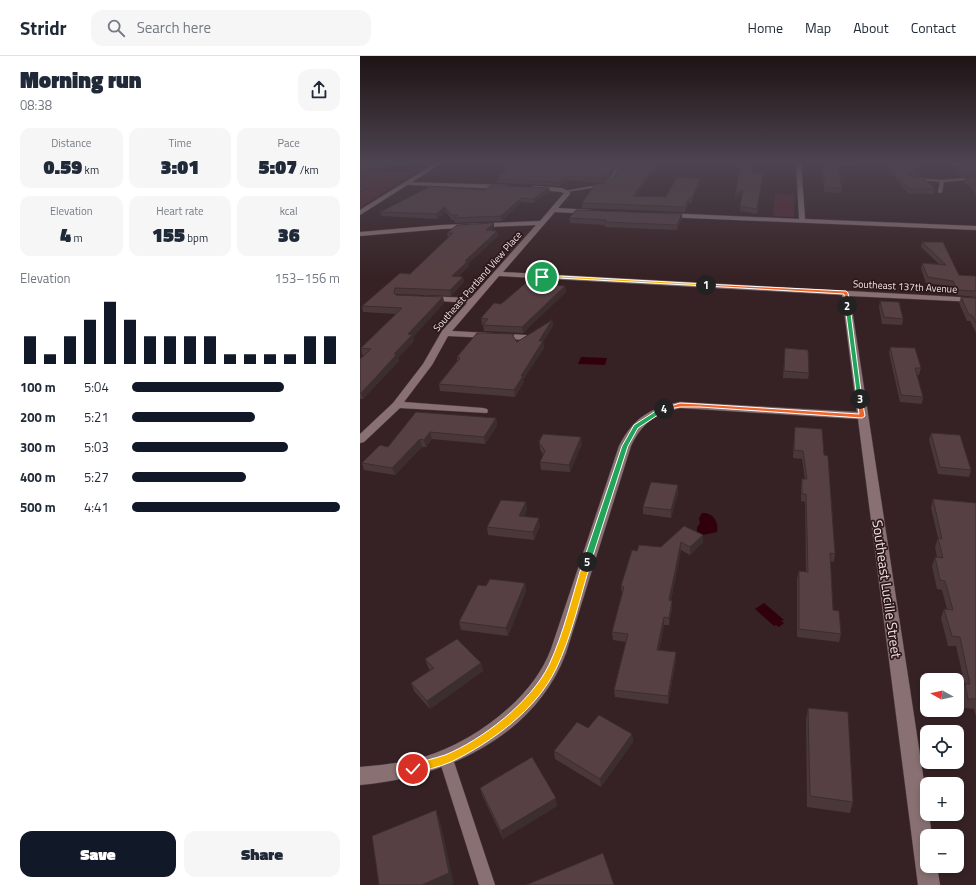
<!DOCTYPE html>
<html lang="en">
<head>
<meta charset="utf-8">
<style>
	:root { --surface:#fff; --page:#f6f6f7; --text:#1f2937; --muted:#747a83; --line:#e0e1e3; --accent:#111827 }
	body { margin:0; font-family:"Titillium Web",sans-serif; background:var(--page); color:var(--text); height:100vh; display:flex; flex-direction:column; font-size:15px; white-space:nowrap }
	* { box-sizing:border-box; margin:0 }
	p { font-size:13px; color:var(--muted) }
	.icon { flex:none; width:22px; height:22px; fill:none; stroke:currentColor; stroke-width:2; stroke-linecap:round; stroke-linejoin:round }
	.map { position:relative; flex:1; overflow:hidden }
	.sheet { display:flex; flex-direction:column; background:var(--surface); width:360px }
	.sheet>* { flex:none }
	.needle { width:26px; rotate:278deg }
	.tools { position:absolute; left:560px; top:617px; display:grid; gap:8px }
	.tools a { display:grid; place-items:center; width:44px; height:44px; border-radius:8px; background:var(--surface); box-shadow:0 2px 6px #0003; font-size:20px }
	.pin { position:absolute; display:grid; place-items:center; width:34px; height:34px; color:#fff; margin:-17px; border:2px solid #fff; border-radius:50%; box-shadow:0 1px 4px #0007 }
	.km { position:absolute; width:20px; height:20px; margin:-10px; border-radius:50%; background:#222; color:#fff; font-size:11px; line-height:20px; text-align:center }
	.round { display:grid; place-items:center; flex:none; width:42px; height:42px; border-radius:12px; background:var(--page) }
	.overview { display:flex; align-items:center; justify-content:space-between; height:68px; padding:0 20px }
	h1 { font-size:22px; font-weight:800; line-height:30px }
	.figures { display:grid; grid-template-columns:repeat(3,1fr); gap:6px; height:68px; padding:4px 20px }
	.figures div { display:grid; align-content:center; border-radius:10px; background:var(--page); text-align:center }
	.figures b { font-size:20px; font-weight:800 }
	.figures small { font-size:11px; font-weight:400 }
	.figures p { font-size:11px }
	.chart { height:112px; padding:8px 20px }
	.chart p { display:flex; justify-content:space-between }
	.chart svg { width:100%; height:72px; margin-top:4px; stroke:var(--accent); stroke-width:6 }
	.button { display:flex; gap:8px; margin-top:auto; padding:8px 20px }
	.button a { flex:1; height:46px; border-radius:12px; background:var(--accent); color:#fff; font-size:16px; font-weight:800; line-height:46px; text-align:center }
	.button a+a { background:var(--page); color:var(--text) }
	ul { padding:0 20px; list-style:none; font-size:13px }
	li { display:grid; grid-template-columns:64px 48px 1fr; align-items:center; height:30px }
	li i { height:10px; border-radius:5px; background:var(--accent) }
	header { display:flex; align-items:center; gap:24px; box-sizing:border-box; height:56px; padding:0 20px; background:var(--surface); border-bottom:1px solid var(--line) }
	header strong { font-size:19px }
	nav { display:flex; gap:22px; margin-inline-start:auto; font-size:14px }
	.search { width:280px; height:36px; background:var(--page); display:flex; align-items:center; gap:10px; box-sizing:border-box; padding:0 14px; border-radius:12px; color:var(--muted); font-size:15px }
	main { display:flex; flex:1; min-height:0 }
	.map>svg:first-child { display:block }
	.green { fill:#54252d }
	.water { fill:#30000c }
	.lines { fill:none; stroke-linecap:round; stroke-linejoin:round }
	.lane-casing { stroke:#503f42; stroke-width:1 }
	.street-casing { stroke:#503f42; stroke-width:1 }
	.secondary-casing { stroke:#503f42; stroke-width:1 }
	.lane { fill:#897173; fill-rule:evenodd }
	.street { fill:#897173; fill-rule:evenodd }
	.secondary { fill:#897173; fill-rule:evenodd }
	.wall { fill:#4a373a }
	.shaded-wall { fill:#3c2d2f }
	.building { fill:#564043; stroke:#3c2d2f }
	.split-1 { fill:#f5b400; stroke:#fff }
	.split-2 { fill:#f0652b; stroke:#fff }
	.split-3 { fill:#22a559; stroke:#fff }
	.split-4 { fill:#f0652b; stroke:#fff }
	.split-5 { fill:#22a559; stroke:#fff }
	.split-6 { fill:#f5b400; stroke:#fff }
	.labels { text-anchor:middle; stroke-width:3.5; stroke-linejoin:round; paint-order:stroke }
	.far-street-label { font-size:10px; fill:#f2e4e5; stroke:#2c181b }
	.near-street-label { font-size:14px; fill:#f2e4e5; stroke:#2c181b }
</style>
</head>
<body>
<header>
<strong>Stridr</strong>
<div class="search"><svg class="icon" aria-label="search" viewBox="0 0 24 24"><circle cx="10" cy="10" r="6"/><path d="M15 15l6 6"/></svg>Search here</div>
<nav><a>Home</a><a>Map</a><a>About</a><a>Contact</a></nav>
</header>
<main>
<section class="sheet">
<div class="overview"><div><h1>Morning run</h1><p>08:38</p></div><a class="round"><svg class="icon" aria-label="share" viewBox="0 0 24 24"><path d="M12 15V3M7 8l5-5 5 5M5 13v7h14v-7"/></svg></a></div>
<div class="figures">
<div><p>Distance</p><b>0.59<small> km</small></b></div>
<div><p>Time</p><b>3:01</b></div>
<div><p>Pace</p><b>5:07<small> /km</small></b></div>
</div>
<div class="figures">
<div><p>Elevation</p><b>4<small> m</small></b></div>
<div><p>Heart rate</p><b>155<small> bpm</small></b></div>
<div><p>kcal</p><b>36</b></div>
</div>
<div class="chart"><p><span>Elevation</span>153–156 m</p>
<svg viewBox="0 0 160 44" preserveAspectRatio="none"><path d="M5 44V27M15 44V38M25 44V27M35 44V17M45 44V6M55 44V17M65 44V27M75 44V27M85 44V27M95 44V27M105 44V38M115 44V38M125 44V38M135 44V38M145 44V27M155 44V27"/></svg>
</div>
<ul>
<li><b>100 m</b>5:04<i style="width:73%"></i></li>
<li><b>200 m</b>5:21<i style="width:59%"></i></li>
<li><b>300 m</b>5:03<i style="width:75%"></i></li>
<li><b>400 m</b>5:27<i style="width:55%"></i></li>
<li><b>500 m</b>4:41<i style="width:100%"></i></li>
</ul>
<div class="button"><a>Save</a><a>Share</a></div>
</section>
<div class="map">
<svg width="616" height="829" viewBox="0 0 616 829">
	<rect width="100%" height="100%" fill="#362224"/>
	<path class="green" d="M68 105H74L0 151V136H3L0 129V113L6 115 50 116Z
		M415 138 434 139V161L413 160Z"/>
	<path class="water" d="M221 301 247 302 245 309 218 308Z
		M342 457C353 456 359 466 357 476L343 479 337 476V472L340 467 339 462Z
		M404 547 424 564 421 565 424 567 419 571 416 569 414 570 395 553Z"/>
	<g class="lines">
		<g class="lane-casing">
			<path id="lane" d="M261 105H265L253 124 245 130 206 136 204 135 243 128 250 122Z
				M616 121V123L584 126 582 136 580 137 578 136 580 126 552 123 554 122 582 124Z
				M86 697 91 698 93 703 135 829H119L79 703 81 698Z"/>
		</g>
		<g class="street-casing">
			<path id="street" d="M436 105H441L445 163 616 170V174L305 161 302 159 305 157 439 163Z
				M589 105H594L602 110 616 111V115L597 112Z
				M47 126 146 129 149 131 146 133 49 129 47 128Z
				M174 130 202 132 210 136V138L198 152 231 154 234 156 231 158 195 156 143 216 616 242V246L490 240 567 745V758H569L572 780H567V810H577L580 829H558L498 363 320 352C295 358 282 367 271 390L206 597C175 681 83 722 0 729V711C22 709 43 707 64 701 113 686 173 643 191 593L259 390C274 361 289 353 320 346L497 356 482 239 139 220 92 275 166 279 171 282 169 284 88 280 72 309 44 346 123 352 127 353 128 355 127 357 40 352 4 386 0 387V378L33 347 63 308 82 275 107 247 67 244 63 242 64 240 111 242 176 169 82 173 0 180V176L82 169 180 165 204 137 201 136 172 133V131Z"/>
		</g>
		<g class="secondary-casing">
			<path id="secondary" d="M79 105H85L0 159V154Z"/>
		</g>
		<use href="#lane" class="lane"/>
		<use href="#street" class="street"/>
		<use href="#secondary" class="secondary"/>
	</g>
	<path class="wall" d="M155 105 249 121 242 127 208 124 199 130 138 127 137 123Z
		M264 105H299L296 112 276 140 306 141 340 123V127L331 147H329L325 156 222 152V147L254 120Z
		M478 105H497L496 108H479Z
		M602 105H616V110L610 109V107Z
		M462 108 482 132 481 137 464 136 462 112Z
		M596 108 616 112V120L601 121 595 112Z
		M531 111 560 117 559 121 575 133 574 138H548L530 115Z
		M394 117 402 122 397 158 380 155 382 138 375 143V138Z
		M616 120V139L610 130H608L604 126 605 121Z
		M0 124 3 129 2 135H0Z
		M125 134 190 136 173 147 161 146 142 165 95 167 94 164H92L86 156 77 163 21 160 20 156Z
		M322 158V163L317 174 245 171V169L210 167 209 162Z
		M134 172 132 174 137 175 138 180 108 208 109 210 99 220 103 221 104 226 91 240 36 238V239L83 241 84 247 53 281 54 285 38 302 39 305 3 343H0V303L5 299H2L1 292 36 258 3 256 2 250 50 218 88 182 87 177Z
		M562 186 599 219 616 220V241L596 239 591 230 566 227 561 213 562 207 579 208 561 191Z
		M205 230 206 236 163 277 124 275 123 269H122L121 262 141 248Z
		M601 241 616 242V277L610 265H607L599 247Z
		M520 245 543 263 542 269 522 268 519 251Z
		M192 264 193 270 183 286 184 292 163 324 164 326 155 341 80 335 79 328 97 305V301L157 286Z
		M530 291 561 312 559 319H557L563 341 562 348 540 346 529 297Z
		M425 292 449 317 448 323 423 322Z
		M56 356 136 362 137 370 125 388 72 383 66 391H62L35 419 4 414 2 407 28 391Z
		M435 371 464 399 475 498 474 506 470 505 473 554 481 578 479 586 437 581V523L439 515 446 516 445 446 441 445V430L442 423H445L442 403 433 402 434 378Z
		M571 377 611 414 609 421 578 418 569 384Z
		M179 386 222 388 210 416 181 414 180 406 183 399 180 393Z
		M318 429V437L311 462 283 458V451Z
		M573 443 616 447V661L614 653 604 652 601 637 605 629 596 590H588L581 562 584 553H587L582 534 577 533 572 510 575 501H577L575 491 578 482 571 452Z
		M167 453 164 461 180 470 174 484 128 479 127 471Z
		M343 479V486L330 499 321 494 311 544 312 545V552L309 569H304L299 594 316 604 308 648 255 641 254 634 266 586 253 584 252 576 262 538 261 530 277 495 301 491Z
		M165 527 166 535 148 580 101 574 99 566 126 530Z
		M65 603 121 607 123 615 70 653 54 635 51 627 70 614 68 611Z
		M448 652 493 746 490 757 447 751 446 663Z
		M228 672 272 678 273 686 241 731 195 703 194 695Z
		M120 732 197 750 143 783 122 739Z"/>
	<path class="shaded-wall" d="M38 105H68L0 115V111Z
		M256 105H259L249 121 242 127V122Z
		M297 105H299L296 112 273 144V140Z
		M208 120V124L199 130 198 126Z
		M340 123V127L331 147 332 142Z
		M2 125 3 129 2 135 1 130Z
		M189 132 190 136 173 147V143Z
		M383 134V138L375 143V138Z
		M161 142V146L142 165 141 160Z
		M329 142V147L325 156V151Z
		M85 151 86 156 77 163 76 158Z
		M322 158V163L317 174V169Z
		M134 167V172L127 179 126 174Z
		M137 175 138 180 108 208 109 210 93 226 92 220 105 205Z
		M103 221 104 226 91 240 90 234Z
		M205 230 206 236 163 277 162 271Z
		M83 241 84 247 53 281 54 285 38 302 39 305 3 343 1 337 34 298 48 278Z
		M192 264 193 270 183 286 184 292 163 324 164 326 155 341 154 334 179 285Z
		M136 362 137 370 125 388 124 381Z
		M70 376 72 383 66 391 64 384Z
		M221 381 222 388 210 416 209 409Z
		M60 383 62 391 35 419 32 412Z
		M318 429V437L311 462V454Z
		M166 446 167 453 160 468 159 460Z
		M179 462 180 470 174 484 173 476Z
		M343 479V486L330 499V491Z
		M321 486V494L309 552V544Z
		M165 527 166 535 148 580 146 572Z
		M312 545V552L309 569V562Z
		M304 561V569L297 602V594Z
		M316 596V604L308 648V640Z
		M121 607 123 615 70 653 67 645Z
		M272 678 273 686 241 731 240 723Z
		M196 742 197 750 143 783 141 775Z
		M76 754 80 765 94 828 90 829H62Z"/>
	<path class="building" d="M0 105H38L0 111Z
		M155 105H256L249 117 242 122 208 120 198 126 137 123Z
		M264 105H297L296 108 273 140 306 141 317 121 340 123 332 142H329L325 151 222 147 235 128 246 127 254 120Z
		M382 105H390L394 117H403L397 153 380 150 383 134 375 138Z
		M462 108H477L482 132 465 131Z
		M596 108 616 112V116H602Z
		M553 109 560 117 550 116 548 119 564 122 575 133H549L531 111Z
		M616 120V132L611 126H609L605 121Z
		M0 124 2 125 1 130H0Z
		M131 129 189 132 173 143 161 142 141 160 94 162 98 159H91L85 151 76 158 20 156 71 130 125 134Z
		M216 154 322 158 317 169 245 166 246 164 209 162Z
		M134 167 126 174 137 175 105 205H108L92 220 103 221 90 234 35 232 34 237 36 239 83 241 48 278 52 279 34 298H37L17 320 1 337 0 336V303L11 293 1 292 42 252 2 250 40 217 50 218 93 177H87L97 169Z
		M562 186H583L599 219 616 220V235L597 234 593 225 568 221 562 207 586 209Z
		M167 226 205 230 162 271 123 269 128 263 121 262 134 247 141 248Z
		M601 241 616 242V267L612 259H609Z
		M520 245 539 246 543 263 524 261Z
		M192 264 179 285H183L161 320H163L154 334 79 328 100 302 97 301 117 277 154 278 153 280 157 286Z
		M530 291 555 292 561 312H555L563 341 541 339Z
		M425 292 448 294 449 317 424 315Z
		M56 356 136 362 124 381 70 376 64 384 60 383 32 412 2 407 20 389 28 391Z
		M435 371 462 373 464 399 468 400 475 498 470 497 473 554 479 555 481 578 439 573V515L448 516 446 438H442V423H447L443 395 434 394Z
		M571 377 600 379 611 414 580 411Z
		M183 378 221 381 209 409 180 406 185 395 179 386Z
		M291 426 318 429 311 454 283 451Z
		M573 443 616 447V643H608L605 628H610L600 581 592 580 584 553 593 554 585 525 580 524 575 501 583 502 578 482 582 483Z
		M141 444 166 446 159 460 179 462 173 476 127 471Z
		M324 470 343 479 330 491 321 486 309 544 312 545 309 562 304 561 297 594 316 596 308 640 254 634 268 578 252 576 264 531 261 530 272 494 277 495 279 489 301 491Z
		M130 523 165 527 146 572 99 566 118 529 126 530Z
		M97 583 121 607 67 645 51 627 74 612 65 603Z
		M448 652 488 656 493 746 450 740Z
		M239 659 272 678 240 723 194 695 217 666 228 672Z
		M172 701 196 742 141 775 120 732Z
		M76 754 89 817 62 829H19L12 780Z
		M243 797 254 829H166Z"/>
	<linearGradient id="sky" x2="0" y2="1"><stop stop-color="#1e1314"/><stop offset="0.48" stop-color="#4c4450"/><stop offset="1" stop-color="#4c4450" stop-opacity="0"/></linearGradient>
	<rect width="616" height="221" fill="url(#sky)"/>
	<path class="split-1" d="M182 219 346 228 349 229 346 230 180 221Z"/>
	<path class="split-2" d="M345 228 486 235 488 237 490 250 487 252 485 250 484 238 346 230Z"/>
	<path class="split-3" d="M487 249 490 250 502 343 500 344 497 343 485 250Z"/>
	<path class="split-4" d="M500 341 502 343 505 360 502 362 340 351H320L304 354 301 353 320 347 340 348 499 358 497 343Z"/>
	<path class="split-5" d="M302 351 307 353 278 372 268 390 231 506 227 508H224L223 506 262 390 274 369Z"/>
	<path class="split-6" d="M227 503 231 506C220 541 212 580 196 613 176 654 132 686 91 706 79 711 66 714 53 718L50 716 48 713 50 710C61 705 73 703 85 699 122 684 171 646 189 609 204 577 212 540 223 506Z"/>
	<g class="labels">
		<g class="far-street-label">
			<text transform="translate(117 225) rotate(-49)" y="4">Southeast Portland View Place</text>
			<text transform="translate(545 230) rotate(3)" y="4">Southeast 137th Avenue</text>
		</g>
		<g class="near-street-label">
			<text transform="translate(527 533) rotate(82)" y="5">Southeast Lucille Street</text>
		</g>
	</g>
</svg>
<div class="tools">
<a><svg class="needle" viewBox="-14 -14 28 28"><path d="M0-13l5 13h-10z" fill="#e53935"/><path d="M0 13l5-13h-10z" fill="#747a83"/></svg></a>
<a><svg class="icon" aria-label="locate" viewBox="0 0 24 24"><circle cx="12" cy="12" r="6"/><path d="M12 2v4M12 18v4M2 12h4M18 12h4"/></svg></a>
<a>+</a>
<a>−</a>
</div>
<div class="pin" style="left:182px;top:221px;background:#1e9e55"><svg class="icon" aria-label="arrive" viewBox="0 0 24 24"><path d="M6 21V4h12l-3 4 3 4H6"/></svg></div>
<div class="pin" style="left:53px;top:713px;background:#d93025"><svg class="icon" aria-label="check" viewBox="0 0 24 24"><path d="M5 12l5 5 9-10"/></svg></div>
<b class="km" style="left:346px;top:229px">1</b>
<b class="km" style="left:487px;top:250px">2</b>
<b class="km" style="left:500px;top:343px">3</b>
<b class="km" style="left:304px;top:353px">4</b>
<b class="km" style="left:227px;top:506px">5</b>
</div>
</main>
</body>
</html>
